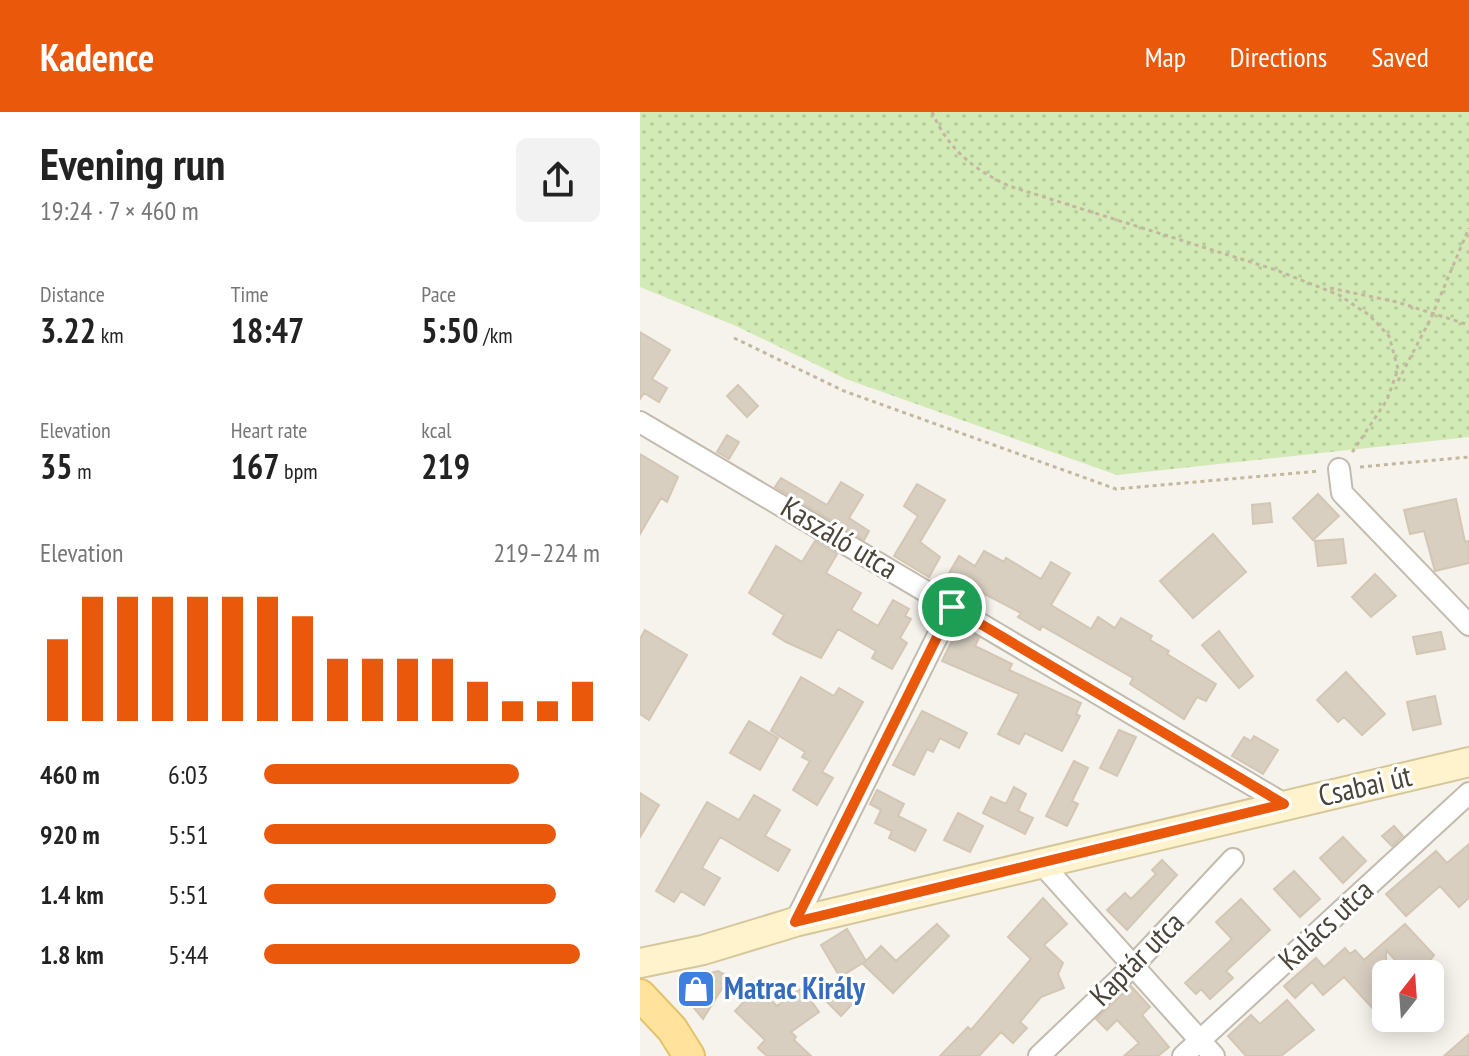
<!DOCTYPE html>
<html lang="en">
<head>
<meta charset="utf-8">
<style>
	:root { --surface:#fff; --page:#f2f2f2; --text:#222; --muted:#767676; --accent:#ea580c }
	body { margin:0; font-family:"PT Sans Narrow",sans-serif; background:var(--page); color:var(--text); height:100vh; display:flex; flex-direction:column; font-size:30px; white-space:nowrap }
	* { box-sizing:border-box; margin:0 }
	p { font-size:26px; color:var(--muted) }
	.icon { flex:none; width:44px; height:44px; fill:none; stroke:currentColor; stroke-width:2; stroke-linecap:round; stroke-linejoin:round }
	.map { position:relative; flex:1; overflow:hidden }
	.side { display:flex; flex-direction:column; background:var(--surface); width:640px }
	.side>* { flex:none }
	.needle { width:52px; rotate:17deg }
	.fabs { position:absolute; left:732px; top:848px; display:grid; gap:16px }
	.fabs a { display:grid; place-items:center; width:72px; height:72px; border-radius:12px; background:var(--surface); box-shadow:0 4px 20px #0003; font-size:40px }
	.pin { position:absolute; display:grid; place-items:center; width:68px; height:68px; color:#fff; margin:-34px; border:4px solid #fff; border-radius:50%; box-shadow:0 2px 8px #0007 }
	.round { display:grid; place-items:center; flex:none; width:84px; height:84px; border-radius:12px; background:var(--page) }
	.summary { display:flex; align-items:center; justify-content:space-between; height:136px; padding:0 40px }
	h1 { font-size:44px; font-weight:700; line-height:60px }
	.stats { display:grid; grid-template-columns:repeat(3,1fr); gap:12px; height:136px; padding:8px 40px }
	.stats div { display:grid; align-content:center }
	.stats b { font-size:34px; font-weight:700 }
	.stats small { font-size:22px; font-weight:400 }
	.stats p { font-size:22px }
	.chart { height:224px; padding:16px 40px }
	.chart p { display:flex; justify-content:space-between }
	.chart svg { width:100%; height:144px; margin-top:8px; stroke:var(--accent); stroke-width:6 }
	ul { padding:0 40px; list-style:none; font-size:26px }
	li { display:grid; grid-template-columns:128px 96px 1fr; align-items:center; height:60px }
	li i { height:20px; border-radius:10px; background:var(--accent) }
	header { display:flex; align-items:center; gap:48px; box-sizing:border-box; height:112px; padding:0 40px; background:var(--accent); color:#fff }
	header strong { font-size:38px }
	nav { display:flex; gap:44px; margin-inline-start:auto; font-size:28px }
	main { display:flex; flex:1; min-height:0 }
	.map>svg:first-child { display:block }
	.park { fill:url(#park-dots) }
	.building { fill:#d8cfc1; stroke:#d3c7b4; stroke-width:2 }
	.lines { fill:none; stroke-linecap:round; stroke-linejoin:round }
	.street-casing { stroke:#c2bbae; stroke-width:24 }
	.secondary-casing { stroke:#d6c79b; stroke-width:32 }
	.primary-casing { stroke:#e6c16a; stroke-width:34 }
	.path { stroke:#c4b79f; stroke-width:3; stroke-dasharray:4 4; stroke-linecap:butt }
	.street { stroke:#fff; stroke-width:20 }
	.secondary { stroke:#fff3cd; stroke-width:28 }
	.primary { stroke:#ffe39c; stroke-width:30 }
	.route-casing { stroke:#fff; stroke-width:16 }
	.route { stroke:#ea580c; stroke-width:10 }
	.labels { text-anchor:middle; stroke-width:6; stroke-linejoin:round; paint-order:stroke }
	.street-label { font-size:30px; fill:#4b4439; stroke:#fff }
	.shop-label { font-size:30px; font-weight:bold; fill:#366cbe; stroke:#fff; text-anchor:start }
</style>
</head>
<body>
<header>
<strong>Kadence</strong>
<nav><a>Map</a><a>Directions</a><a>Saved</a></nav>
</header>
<main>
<section class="side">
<div class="summary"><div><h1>Evening run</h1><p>19:24 · 7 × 460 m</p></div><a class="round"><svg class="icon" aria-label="share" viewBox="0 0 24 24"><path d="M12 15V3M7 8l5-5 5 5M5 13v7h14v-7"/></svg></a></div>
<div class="stats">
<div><p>Distance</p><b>3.22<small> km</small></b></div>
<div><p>Time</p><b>18:47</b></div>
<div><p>Pace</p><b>5:50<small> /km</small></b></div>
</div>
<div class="stats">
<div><p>Elevation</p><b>35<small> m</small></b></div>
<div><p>Heart rate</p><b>167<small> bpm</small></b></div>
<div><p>kcal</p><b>219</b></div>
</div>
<div class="chart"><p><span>Elevation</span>219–224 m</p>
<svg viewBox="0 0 160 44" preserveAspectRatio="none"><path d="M5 44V19M15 44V6M25 44V6M35 44V6M45 44V6M55 44V6M65 44V6M75 44V12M85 44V25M95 44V25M105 44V25M115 44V25M125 44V32M135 44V38M145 44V38M155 44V32"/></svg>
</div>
<ul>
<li><b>460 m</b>6:03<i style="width:76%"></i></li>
<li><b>920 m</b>5:51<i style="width:87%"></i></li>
<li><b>1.4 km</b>5:51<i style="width:87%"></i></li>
<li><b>1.8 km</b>5:44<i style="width:94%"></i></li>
</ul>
</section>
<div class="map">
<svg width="829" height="944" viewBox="0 0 829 944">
	<defs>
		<pattern id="park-dots" width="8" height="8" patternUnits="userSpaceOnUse" patternTransform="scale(2)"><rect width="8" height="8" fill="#d2eab5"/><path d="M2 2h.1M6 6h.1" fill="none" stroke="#b6ca9c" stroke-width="1.8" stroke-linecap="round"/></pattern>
	</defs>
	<rect width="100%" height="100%" fill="#f6f3ec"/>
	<path class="park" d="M0 0H829V325L477 363 206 267 96 214 0 175Z"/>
	<path class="building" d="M0 220 30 238 12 267 27 276 19 290 4 281 0 287Z
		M98 273 118 294 107 305 87 284Z
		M87 323 99 330 89 347 77 340Z
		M0 342 38 365 27 390 21 386 0 422Z
		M141 366 187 393 201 370 223 383 209 406 229 419 224 428 135 375Z
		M277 372 305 388 280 430 300 445 289 465 254 444 278 404 264 394Z
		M678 382 699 404 673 428 653 406Z
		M816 387 825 430 829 429V451L795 459 784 419 770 422 764 398Z
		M630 391 632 410 613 412 612 393Z
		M573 422 606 460 553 506 520 469Z
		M703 427 706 451 678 454 675 429Z
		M175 429 197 442 186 461 221 481 211 498 238 514 253 488 269 497 265 504 271 507 260 526 267 531 252 557 232 546 236 539 198 517 181 546 146 530 133 522 144 503 109 481 136 434 162 450Z
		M344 439 364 450 366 446 401 467 411 450 430 461 411 493 451 517 458 505 475 516 481 506 512 524 510 528 529 539 527 542 576 572 566 589 557 585 544 607 490 572 493 566 402 514 400 518 378 505 381 501 308 463 319 444 335 454Z
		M735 462 756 484 731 505 712 485Z
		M319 515 339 526 335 534 372 552 369 558 441 591 436 602 440 604 422 639 385 621 379 632 358 622 379 582 302 549Z
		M5 518 47 543 9 608 0 602V527Z
		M579 519 613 564 599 576 562 533Z
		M801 520 805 537 777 542 773 525Z
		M706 560 745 602 722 623 704 605 698 610 677 588Z
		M161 565 194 584 199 576 223 590 182 660 193 666 177 693 153 678 170 649 162 645 165 640 131 619Z
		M795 584 801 612 773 618 767 590Z
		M282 599 327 621 319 636 300 626 293 640 287 637 274 663 253 653Z
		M109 609 138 626 120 658 90 641Z
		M479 618 496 625 477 664 460 656Z
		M614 624 638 638 623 662 592 644 604 625 611 629Z
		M434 649 448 656 432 689 438 692 427 714 406 704Z
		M374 675 386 682 378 699 393 706 385 722 343 701 351 685 366 692Z
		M237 678 264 692 258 704 286 718 275 739 249 726 252 719 235 711 241 698 230 692Z
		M0 681 19 693 0 725Z
		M114 683 140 698 125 724 150 738 138 759 80 725 62 756 80 766 64 793 41 779 34 790 16 779 67 690 99 708Z
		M318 701 343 714 330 740 304 728Z
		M754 714 763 724 752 734 742 724Z
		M703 725 726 749 703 771 680 746Z
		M829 732V786L819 795 800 774 766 804 746 782 796 739 807 751Z
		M522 748 537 763 487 818 467 798 485 781 491 787 516 762 512 758Z
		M654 759 680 787 660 805 634 777Z
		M403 786 427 812 404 833 423 851 418 862 424 876 401 885 380 910 387 916 373 931 361 920 339 944H300L328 915 331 918 391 847 368 825Z
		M601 787 630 818 586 859 593 866 570 887 561 877 556 882 545 871 592 827 576 810Z
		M297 812 309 824 253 881 223 852 226 849 200 865 181 833 207 817 226 849 241 834 256 849Z
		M765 812 794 843 780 862H768L746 838V911L704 865 683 883 672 870 655 886 644 874 676 846 684 855 705 836 710 842 715 838 724 848Z
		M78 859 89 865 63 907 41 880 45 868Z
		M200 872 216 888 201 904 185 888Z
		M491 874 510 895 502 903 529 935 518 944H484L499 931 477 908 467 918 456 907Z
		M118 875 137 894 162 876 179 900 151 920 156 925 154 928 171 944H127L118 936 125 928 95 899Z
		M647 888 674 918 641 944H606L588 924 611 903 620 912Z
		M829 922V944H804Z"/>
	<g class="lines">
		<g class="street-casing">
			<path id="street" d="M0 310 644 692
				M699 357 702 381 829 513
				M401 751 574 944
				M155 810 312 495
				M399 944 493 854 593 747
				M543 944 829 681"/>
		</g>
		<g class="secondary-casing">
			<path id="secondary" d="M0 851 63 838 155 810 829 650"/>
		</g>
		<g class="primary-casing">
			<path id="primary" d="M0 883 32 917 49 944"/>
		</g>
		<path class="path" d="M292 0C308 37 333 57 369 74L636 158 699 183 729 203 749 224 758 257 747 288 711 342
			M690 176 757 190 829 213
			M94 226 204 279 476 377 680 359
			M758 269 791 206 829 116
			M720 355 829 345"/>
		<use href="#street" class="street"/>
		<use href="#secondary" class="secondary"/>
		<use href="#primary" class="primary"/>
	</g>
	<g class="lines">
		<g class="route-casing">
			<path id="route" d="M312 495 644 692 155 810Z"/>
		</g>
		<use href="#route" class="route"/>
	</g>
	<defs>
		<g id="shop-square" transform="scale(2)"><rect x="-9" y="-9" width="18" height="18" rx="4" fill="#3f7fe0" stroke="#fff"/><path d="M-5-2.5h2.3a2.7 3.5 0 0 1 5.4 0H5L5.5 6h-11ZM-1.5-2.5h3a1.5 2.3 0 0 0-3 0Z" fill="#fff"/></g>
	</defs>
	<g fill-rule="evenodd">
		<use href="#shop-square" x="56" y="877"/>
	</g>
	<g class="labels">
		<g class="street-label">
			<text transform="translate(199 426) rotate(31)" y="10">Kaszáló utca</text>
			<text transform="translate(725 674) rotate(-13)" y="10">Csabai út</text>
			<text transform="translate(686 813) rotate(-43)" y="10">Kalács utca</text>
			<text transform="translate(497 847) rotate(-45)" y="10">Kaptár utca</text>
		</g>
		<g class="shop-label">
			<text x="84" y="887">Matrac Király</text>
		</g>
	</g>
</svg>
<div class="fabs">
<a><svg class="needle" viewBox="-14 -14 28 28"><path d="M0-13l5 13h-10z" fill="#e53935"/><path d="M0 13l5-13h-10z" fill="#767676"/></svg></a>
</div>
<div class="pin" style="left:312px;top:495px;background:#1e9e55"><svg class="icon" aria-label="arrive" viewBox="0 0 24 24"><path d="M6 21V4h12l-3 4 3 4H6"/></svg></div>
</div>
</main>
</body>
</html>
